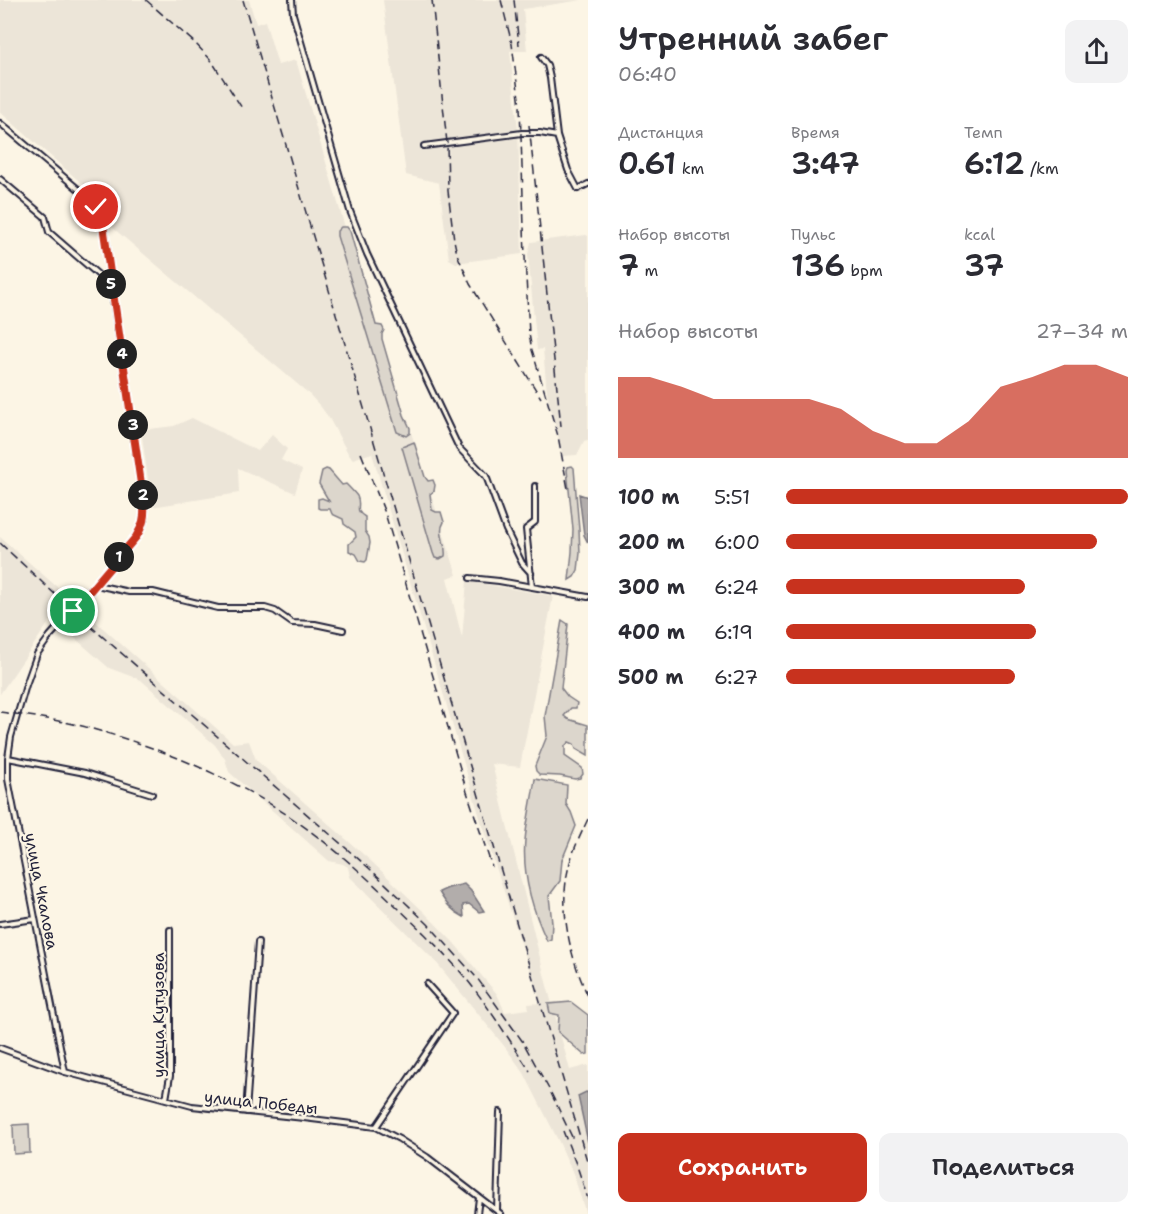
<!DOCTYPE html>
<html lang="ru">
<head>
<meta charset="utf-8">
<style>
	:root { --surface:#fff; --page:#f2f2f3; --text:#2b2b33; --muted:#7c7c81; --accent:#c8321e }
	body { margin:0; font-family:"Shantell Sans",sans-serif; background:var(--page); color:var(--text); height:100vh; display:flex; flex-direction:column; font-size:22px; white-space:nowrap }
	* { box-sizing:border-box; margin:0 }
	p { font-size:20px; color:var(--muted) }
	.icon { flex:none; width:33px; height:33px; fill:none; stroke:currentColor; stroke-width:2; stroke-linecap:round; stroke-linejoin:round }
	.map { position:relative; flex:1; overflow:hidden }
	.details { display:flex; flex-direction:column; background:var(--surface); width:570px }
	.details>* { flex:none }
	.pin { position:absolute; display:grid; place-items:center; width:51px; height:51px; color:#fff; margin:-26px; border:3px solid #fff; border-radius:50%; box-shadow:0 2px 6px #0007 }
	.km { position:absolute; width:30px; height:30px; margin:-15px; border-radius:50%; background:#222; color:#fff; font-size:16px; line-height:30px; text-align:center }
	.round { display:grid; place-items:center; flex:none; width:63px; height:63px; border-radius:12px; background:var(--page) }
	.headline { display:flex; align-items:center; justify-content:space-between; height:102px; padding:0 30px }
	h1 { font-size:33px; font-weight:600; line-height:45px }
	.metrics { display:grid; grid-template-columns:repeat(3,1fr); gap:9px; height:102px; padding:6px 30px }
	.metrics div { display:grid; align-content:center }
	.metrics b { font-size:30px; font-weight:600 }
	.metrics small { font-size:16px; font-weight:400 }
	.metrics p { font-size:16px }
	.chart { height:168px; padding:12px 30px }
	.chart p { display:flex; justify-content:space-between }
	.chart svg { width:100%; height:108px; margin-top:6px; fill:var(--accent); opacity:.7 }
	.button { display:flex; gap:12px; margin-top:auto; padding:12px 30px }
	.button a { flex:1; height:69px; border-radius:12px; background:var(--accent); color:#fff; font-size:24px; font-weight:600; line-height:69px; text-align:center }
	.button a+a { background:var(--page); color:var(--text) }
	ul { padding:0 30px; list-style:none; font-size:20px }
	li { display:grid; grid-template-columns:96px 72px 1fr; align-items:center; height:45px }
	li i { height:15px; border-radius:8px; background:var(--accent) }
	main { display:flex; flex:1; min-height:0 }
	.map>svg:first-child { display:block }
	.built { fill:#ece5d8 }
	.green { fill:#dcd6cc; stroke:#7f7c84; stroke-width:1.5 }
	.water { fill:#b2adab; stroke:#78757e; stroke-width:1.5 }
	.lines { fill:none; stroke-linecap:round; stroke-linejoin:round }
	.street-casing { stroke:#22223b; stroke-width:8 }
	.street { stroke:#fcf5e5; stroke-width:4 }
	.rail { stroke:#22223b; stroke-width:1.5; stroke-dasharray:9 4.5; stroke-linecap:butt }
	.route-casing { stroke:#fff; stroke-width:12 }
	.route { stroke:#c8321e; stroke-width:8 }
	.labels { text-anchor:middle; stroke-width:4.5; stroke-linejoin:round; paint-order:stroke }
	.street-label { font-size:16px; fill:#22223b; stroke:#fcf5e5 }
</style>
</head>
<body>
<main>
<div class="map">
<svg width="588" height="1214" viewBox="0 0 588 1214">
	<rect width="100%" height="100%" fill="#fcf5e5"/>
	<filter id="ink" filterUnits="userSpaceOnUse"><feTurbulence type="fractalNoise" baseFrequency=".0167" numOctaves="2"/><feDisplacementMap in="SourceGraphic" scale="12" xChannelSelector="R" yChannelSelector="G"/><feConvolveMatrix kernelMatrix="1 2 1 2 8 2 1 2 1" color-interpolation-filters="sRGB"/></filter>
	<g filter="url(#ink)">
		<path class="built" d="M0 0H249L256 24 265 21 278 65 296 60 347 234 457 575 447 578 462 638 467 581 553 596 520 767 492 764 546 982 570 1070 588 1065V1214H586L574 1176 560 1144 524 1073 505 1047 436 962 350 877 348 867 343 864 329 861 229 772 225 759 215 745 141 680 109 668 52 618 0 694V537L73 601 80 594 93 605 87 614 233 743 249 741 256 760 372 862 425 913 454 943 497 994 505 1012 529 1009 528 1004 541 1003 483 828 372 453 353 459 349 455 329 418 321 407 308 393 113 228 110 208 0 112Z
			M383 0H582L523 9 527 51H510L518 131 522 254 456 263 449 259 439 183 406 175Z
			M586 235 588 236V440L584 441 577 455 563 456 547 393 543 349 537 350 528 254 531 242Z
			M192 418 258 451 272 435 287 449 281 460 302 470 295 493 238 468 239 493 152 507 141 430 174 426Z"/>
		<path class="green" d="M341 227H347L350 231 376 325 382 326 384 330 382 334V339L404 415 410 428V433L406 436 397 432 337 236V231Z
			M414 442 425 477 428 481 433 480 435 485 434 491 430 494 432 510 436 512H441L444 522C437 533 447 544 445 556L440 559 435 558 433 553 402 447Z
			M572 466 574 468 579 530 580 553 578 570 574 577 569 580 572 552 573 529 567 470 568 467Z
			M326 469 329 470 342 485 346 484C349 487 354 492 357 496 362 506 353 510 365 517V531L369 537 370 543 367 560 365 562 360 561 356 554 349 551V544L356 537 355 532 344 524 343 519 332 514 330 509H320L318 508V499L322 498 329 501 319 484 322 471Z
			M562 620 568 624 561 688 568 697 577 703 576 708H571L564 716 568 719 588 725V756L576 749 574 744 569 742 565 746V756L582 768 583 774 580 778 575 779 560 776 540 775 536 771 535 766 547 736 545 716Z
			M535 779 567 785 566 804 571 812 576 826 562 860 560 881 549 896 552 923 551 939 547 941C532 909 522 875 525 840 527 820 532 799 535 779Z
			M571 1002 588 1015V1054L584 1055 558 1032 559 1015 550 1013 548 1004Z
			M29 1124 30 1153 14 1154 13 1125Z"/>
		<path class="water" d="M579 494 588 497V543L584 535Z
			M464 884 471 891 484 911 479 912 469 904 463 905 464 917C452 911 446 904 439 892L448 888Z
			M586 1092 588 1093V1142L578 1096Z"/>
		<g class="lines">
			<g class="street-casing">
				<path id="street" d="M292 0 293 14 350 211 367 254 459 448 486 476 506 530 522 563 531 573
					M541 57 547 65 550 78 557 136
					M0 123 90 199C108 222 107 253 110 280
					M424 146 522 133H540L557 136 568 170 578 189 588 184
					M0 179 45 217 49 232 102 278 110 280 145 509 143 524 136 537 97 583 50 636 37 654 26 685 11 737 8 758V779L65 1072
					M470 578 499 581 588 597
					M97 583 101 586 129 592H153L218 608H265L275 611 292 623 315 624 343 630
					M532 587 526 529 535 522V486
					M8 758 85 773 152 794
					M0 924 35 919
					M0 1048 65 1072 192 1106 304 1118 376 1127 399 1139 427 1157 501 1214
					M166 1099 170 1076V930
					M246 1112 258 942
					M376 1127 453 1013 427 984
					M497 1210 500 1112
					M477 1214 479 1198"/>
			</g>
			<use href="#street" class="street"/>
			<path class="rail" d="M146 0 196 44 211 60 242 108
				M243 0 588 1164
				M432 0 447 143 448 191 454 240 457 254 470 284 541 398
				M501 0 512 44 520 106 525 257 529 334 532 350 558 436 568 489
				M514 0 519 45
				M529 125 561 426
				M361 453 385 513 467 792 492 867
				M0 543 73 611 370 869 428 924 477 978 523 1042 550 1091 573 1139
				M0 712C30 716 60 720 89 728 166 749 246 783 310 831 341 854 369 879 396 906 421 930 446 954 468 981 491 1010 510 1041 530 1071
				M588 819C581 834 573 850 569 866 558 908 570 958 588 996
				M563 1131 578 1169 588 1199"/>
		</g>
	</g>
	<g class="lines" filter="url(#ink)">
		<g class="route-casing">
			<path id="route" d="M73 611 136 537C143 526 145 517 144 504L103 225 102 219 96 207"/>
		</g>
		<use href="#route" class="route"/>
	</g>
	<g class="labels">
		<g class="street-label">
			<text transform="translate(42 891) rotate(79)" y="6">улица Чкалова</text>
			<text transform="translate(158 1015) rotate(-90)" y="6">улица Кутузова</text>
			<text transform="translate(261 1102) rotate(6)" y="6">улица Победы</text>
		</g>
	</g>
</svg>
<div class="pin" style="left:73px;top:611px;background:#1e9e55"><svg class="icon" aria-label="arrive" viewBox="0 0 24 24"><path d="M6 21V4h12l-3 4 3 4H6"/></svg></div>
<div class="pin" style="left:96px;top:207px;background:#d93025"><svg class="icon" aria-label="check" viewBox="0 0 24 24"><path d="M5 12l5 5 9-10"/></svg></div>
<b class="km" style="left:119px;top:557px">1</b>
<b class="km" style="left:143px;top:495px">2</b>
<b class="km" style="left:133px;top:425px">3</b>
<b class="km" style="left:122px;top:354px">4</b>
<b class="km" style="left:111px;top:284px">5</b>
</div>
<section class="details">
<div class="headline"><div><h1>Утренний забег</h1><p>06:40</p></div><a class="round"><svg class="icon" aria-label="share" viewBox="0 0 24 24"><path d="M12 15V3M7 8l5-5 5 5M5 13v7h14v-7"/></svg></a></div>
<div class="metrics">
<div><p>Дистанция</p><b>0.61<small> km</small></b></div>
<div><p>Время</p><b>3:47</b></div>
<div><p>Темп</p><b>6:12<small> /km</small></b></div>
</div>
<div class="metrics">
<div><p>Набор высоты</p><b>7<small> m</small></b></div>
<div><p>Пульс</p><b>136<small> bpm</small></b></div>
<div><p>kcal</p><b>37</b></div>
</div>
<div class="chart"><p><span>Набор высоты</span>27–34 m</p>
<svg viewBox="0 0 160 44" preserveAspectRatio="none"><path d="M0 44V11L10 11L20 15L30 20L40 20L50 20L60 20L70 24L80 33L90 38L100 38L110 29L120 15L130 11L140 6L150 6L160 11V44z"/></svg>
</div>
<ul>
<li><b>100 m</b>5:51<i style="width:100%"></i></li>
<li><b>200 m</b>6:00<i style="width:91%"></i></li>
<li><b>300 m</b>6:24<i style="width:70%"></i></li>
<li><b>400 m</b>6:19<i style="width:73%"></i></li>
<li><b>500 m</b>6:27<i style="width:67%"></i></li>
</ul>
<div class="button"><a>Сохранить</a><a>Поделиться</a></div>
</section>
</main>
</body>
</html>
